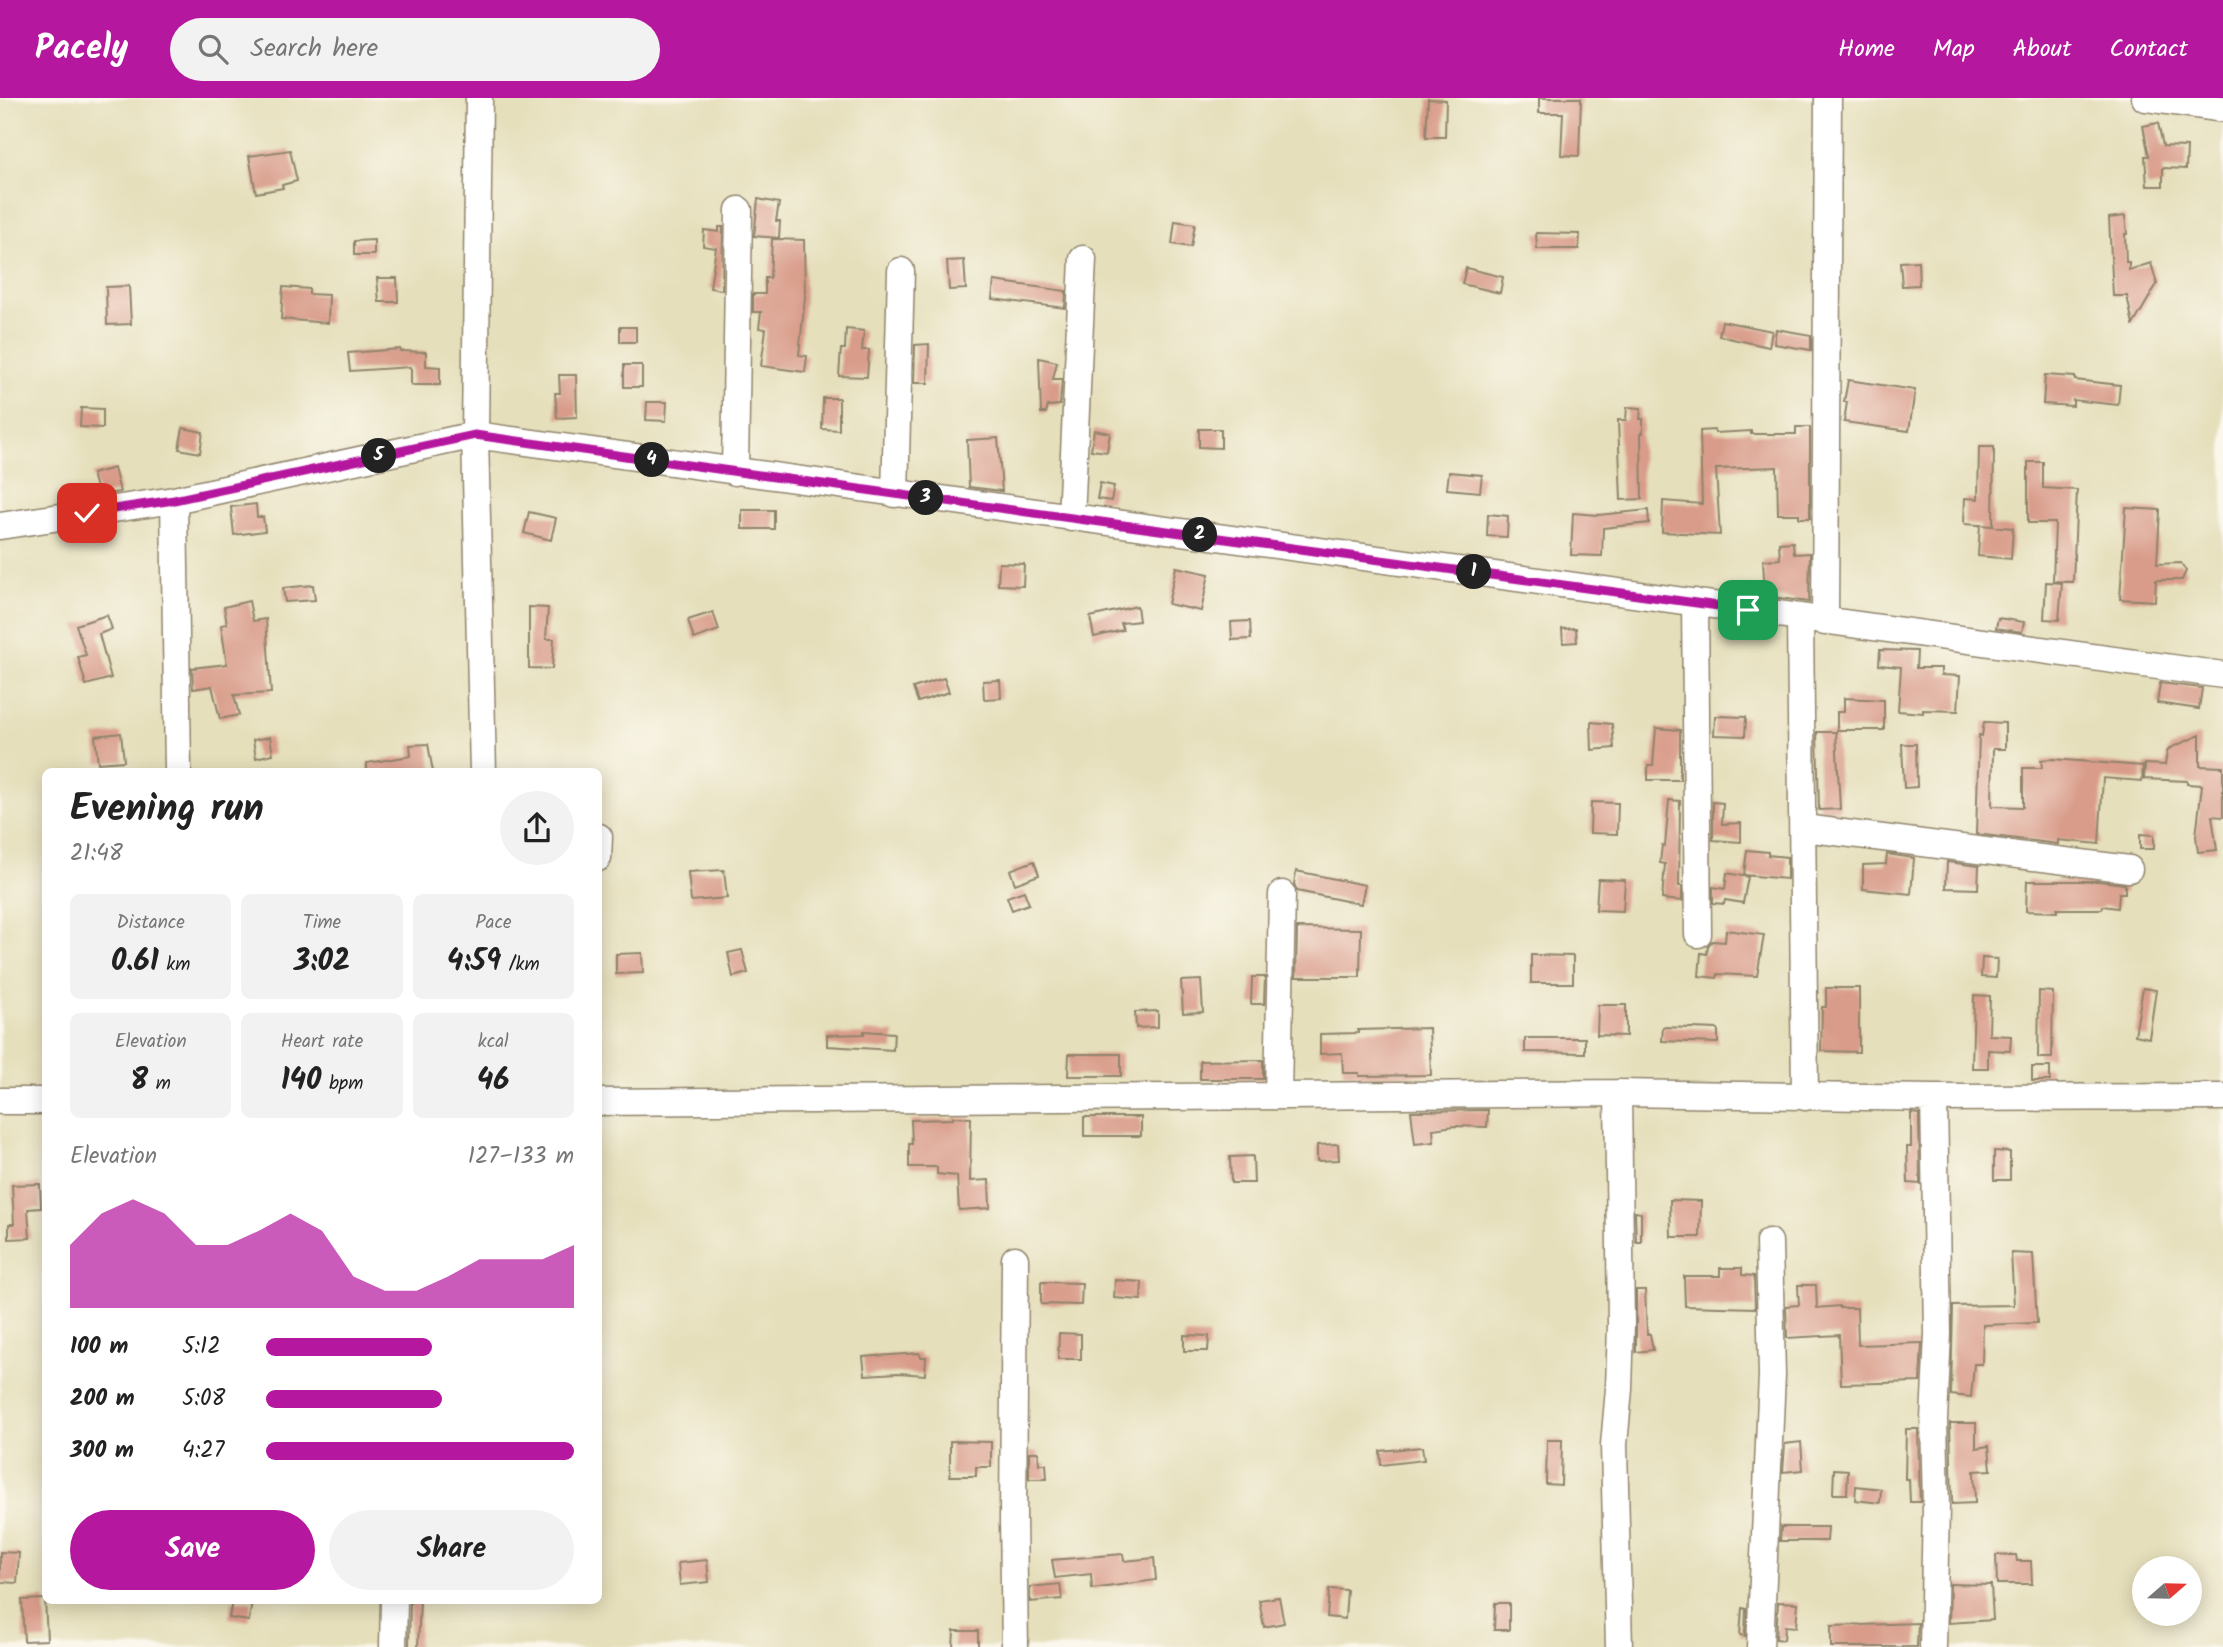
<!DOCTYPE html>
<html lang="en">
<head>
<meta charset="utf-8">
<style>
	:root { --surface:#fff; --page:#f2f2f2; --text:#222; --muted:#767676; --accent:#b5179e }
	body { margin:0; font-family:Kalam,sans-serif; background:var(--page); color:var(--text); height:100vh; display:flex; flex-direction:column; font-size:26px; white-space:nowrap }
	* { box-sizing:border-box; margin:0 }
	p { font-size:23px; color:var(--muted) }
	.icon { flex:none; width:38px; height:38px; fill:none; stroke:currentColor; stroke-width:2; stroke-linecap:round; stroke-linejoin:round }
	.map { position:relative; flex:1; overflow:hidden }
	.side { position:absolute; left:42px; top:670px; width:560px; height:836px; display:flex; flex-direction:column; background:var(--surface); border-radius:10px; box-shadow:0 4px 18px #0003 }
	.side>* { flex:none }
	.needle { width:46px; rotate:70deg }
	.controls { position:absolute; left:2132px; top:1458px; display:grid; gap:14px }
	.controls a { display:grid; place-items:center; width:70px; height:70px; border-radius:50%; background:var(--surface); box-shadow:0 4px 18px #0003; font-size:35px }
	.pin { position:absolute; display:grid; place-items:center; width:60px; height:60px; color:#fff; margin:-30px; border-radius:14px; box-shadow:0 4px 10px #0006 }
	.km { position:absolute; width:35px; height:35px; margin:-18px; border-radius:50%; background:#222; color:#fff; font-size:19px; line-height:35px; text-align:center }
	.round { display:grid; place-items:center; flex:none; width:74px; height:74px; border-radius:37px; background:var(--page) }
	.summary { display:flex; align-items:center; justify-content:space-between; height:119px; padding:0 28px }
	h1 { font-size:38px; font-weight:700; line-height:52px }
	.figures { display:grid; grid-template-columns:repeat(3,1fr); gap:10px; height:119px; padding:7px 28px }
	.figures div { display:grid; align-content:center; border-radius:10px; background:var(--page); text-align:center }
	.figures b { font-size:30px; font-weight:700 }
	.figures small { font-size:19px; font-weight:400 }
	.figures p { font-size:19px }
	.chart { height:196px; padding:14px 28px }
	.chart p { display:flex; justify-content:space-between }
	.chart svg { width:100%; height:126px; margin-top:7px; fill:var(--accent); opacity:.7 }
	.button { display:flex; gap:14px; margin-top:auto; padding:14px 28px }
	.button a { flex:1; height:80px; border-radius:42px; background:var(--accent); color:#fff; font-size:28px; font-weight:700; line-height:80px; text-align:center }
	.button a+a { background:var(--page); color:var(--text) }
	ul { padding:0 28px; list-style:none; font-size:23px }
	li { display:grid; grid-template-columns:112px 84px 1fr; align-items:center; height:52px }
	li i { height:18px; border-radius:9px; background:var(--accent) }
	header { display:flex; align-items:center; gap:42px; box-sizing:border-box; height:98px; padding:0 35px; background:var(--accent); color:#fff }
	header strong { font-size:33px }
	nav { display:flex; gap:38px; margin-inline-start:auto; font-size:24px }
	.search { width:490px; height:63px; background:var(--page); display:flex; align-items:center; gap:18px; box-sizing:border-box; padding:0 24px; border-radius:38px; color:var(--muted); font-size:26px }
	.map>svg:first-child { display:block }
	.building { fill:#d99c8a }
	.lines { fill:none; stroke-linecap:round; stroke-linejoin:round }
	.minor-casing { stroke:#90846c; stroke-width:29 }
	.minor { stroke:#fff; stroke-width:26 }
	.route-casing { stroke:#fff; stroke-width:14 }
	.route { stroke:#b5179e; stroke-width:9 }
</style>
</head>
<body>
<header>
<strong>Pacely</strong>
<div class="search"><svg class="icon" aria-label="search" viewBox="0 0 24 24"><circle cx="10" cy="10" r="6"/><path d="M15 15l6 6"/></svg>Search here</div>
<nav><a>Home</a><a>Map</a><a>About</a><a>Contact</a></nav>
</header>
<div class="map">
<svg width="2223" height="1549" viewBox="0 0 2223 1549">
	<rect width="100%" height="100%" fill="#fbf7ec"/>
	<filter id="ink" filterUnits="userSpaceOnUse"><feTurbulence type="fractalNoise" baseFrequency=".0143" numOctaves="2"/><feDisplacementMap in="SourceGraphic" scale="14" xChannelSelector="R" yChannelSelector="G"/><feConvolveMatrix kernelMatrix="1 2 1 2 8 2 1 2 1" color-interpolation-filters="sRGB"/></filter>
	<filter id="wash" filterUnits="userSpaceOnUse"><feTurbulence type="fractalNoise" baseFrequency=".00686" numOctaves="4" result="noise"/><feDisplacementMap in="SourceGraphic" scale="28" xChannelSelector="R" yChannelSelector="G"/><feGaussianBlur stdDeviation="1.57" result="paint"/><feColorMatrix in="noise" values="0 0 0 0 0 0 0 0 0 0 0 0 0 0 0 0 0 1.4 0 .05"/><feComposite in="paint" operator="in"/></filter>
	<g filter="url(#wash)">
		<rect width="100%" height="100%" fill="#e5dfbb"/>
		<g id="blocks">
			<path class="building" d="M1539 0H1581L1579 58 1561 57 1563 15H1539Z
				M1428 1 1446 2 1445 39H1426Z
				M2158 25 2163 48 2187 49 2186 71 2163 70V88H2147L2145 58H2149L2143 28Z
				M290 52 297 83 282 87 283 90 256 95 249 58Z
				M758 101 779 105 776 123H780L779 140 754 138Z
				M2125 118 2127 136H2125L2126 164H2129V172L2151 165 2157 186 2133 227 2127 198H2113L2109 120Z
				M1175 123 1195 126 1191 149 1172 146Z
				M719 129H723L722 192 710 190 716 150 703 148 704 132 719 134Z
				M1536 135 1580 136 1579 151H1537Z
				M772 141 804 142 805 199 799 257 807 258 805 274 761 268 766 231 759 230 761 214H753V196H765V180H770Z
				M374 142V157H354V143Z
				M964 162 966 191 949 192 947 163Z
				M1918 163 1919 187 1902 188 1900 164Z
				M1466 170 1503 179 1500 195 1462 186Z
				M377 180H397L398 204H379Z
				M994 183 1066 193 1065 210 992 201Z
				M129 188 131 226 107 227 106 189Z
				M283 189 309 191V196L329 197 328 225 281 221Z
				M1722 223 1772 233 1769 249 1719 238Z
				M620 229H636V244H620Z
				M846 231 864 233 862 252H869L867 279 839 278 841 251H845Z
				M1776 231 1811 237V252L1774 246Z
				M929 246 928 285H914L915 247Z
				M400 251V253L426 254V268L440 269V287H411V269L350 273 348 255Z
				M1039 260 1057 264 1053 281H1062L1060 307 1048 308 1046 315H1041Z
				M624 267H642V289H624Z
				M559 277H576L577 319 557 320 555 295H560Z
				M2045 277 2075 279V282L2120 287 2118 307 2073 302V308L2043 306Z
				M1848 282 1915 292 1909 333 1844 324 1847 304H1844Z
				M823 300H839V332L822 331Z
				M647 304H667L666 323 646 322Z
				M1627 309 1641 310 1640 321H1643V335H1641L1642 401 1621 402 1618 322H1626Z
				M81 310 103 311V330L80 329Z
				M1796 329H1810V420H1799V416H1778L1777 369 1716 371 1720 437 1662 434 1663 403 1702 406 1700 333 1714 332 1715 335 1751 333V336H1796Z
				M183 330 203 334 200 355 179 351Z
				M1199 331H1221V350L1199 349Z
				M1094 332 1110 335 1107 354 1091 352Z
				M998 340 1002 393 969 389 967 342Z
				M1979 349H1994L1993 428 1964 426 1965 400 1978 401Z
				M2028 364H2043V390L2077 392 2073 484 2053 483 2055 425H2028Z
				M114 370 120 394 98 397 92 376Z
				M1449 374 1482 377 1480 394 1447 391Z
				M1100 385 1114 388 1111 403 1097 401Z
				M256 406 257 419H263L265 433 234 437 231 409Z
				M2126 410 2160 412 2157 466 2181 465 2186 473 2182 482H2156L2155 503 2120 501Z
				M742 412H774V431H742Z
				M1648 412 1649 425 1603 430 1602 458 1571 457 1573 415 1598 417Z
				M529 414 556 420 551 442 524 435Z
				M1488 416 1508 418 1507 439 1487 438Z
				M1980 427 2013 430 2011 461 1978 458Z
				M1793 444 1794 456 1810 455 1809 504 1765 498 1763 462 1780 461 1779 445Z
				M999 465 1024 466 1023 488 998 487Z
				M1176 469 1209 476 1201 513 1168 506Z
				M2046 484 2062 485 2059 522 2044 521Z
				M313 487 315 502 285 504 283 490Z
				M249 503 253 523 266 521 271 595 234 597 239 617 220 621 212 588 193 591 192 570 227 566 221 527 227 526 224 509Z
				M1137 508 1139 523 1121 525 1123 532 1094 539 1090 519Z
				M529 509 548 510 546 541H554L552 571 529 570Z
				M713 514 719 532 694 541 688 522Z
				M107 517 112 531 99 536 111 580 86 587 78 559 86 557 76 527Z
				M1998 520 2024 524 2022 534 1996 530Z
				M1250 523 1251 541 1232 542 1231 524Z
				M1576 530 1577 544 1563 545 1562 531Z
				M1880 552 1917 553 1916 570H1941V577L1960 578 1958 613 1923 612V615L1898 613 1901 569 1879 567Z
				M944 580 949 594 918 604 913 590Z
				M1000 582 1001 600 984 601 983 583Z
				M2160 585 2202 590 2199 611 2157 605Z
				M1844 600 1884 602V632H1837V614H1844Z
				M1715 618 1746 619 1745 638 1714 637Z
				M1591 624 1612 626 1614 650 1592 652Z
				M1984 624 2005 625V651H1993L1992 708 2023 709V670H2042L2041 662 2052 661 2143 668 2142 683 2103 680 2099 746 2058 742V746L1976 736 1979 637 1982 638Z
				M1656 630 1680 632V682H1648V667H1653Z
				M1817 634H1836L1840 711 1819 712Z
				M121 635 124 663 98 665 95 638Z
				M2200 637V668L2223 669V719L2212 718 2217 752 2198 754 2196 738 2202 687 2187 686V683L2144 681 2145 666 2165 667 2167 654 2170 650Z
				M270 639 273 656 256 660 253 642Z
				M428 646 433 674H367V665L411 658 410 647Z
				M1902 646H1916L1917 689 1904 690Z
				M1669 702 1680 703 1679 788H1682V803L1662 801 1665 766 1660 765 1662 747 1665 748Z
				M1591 704 1618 705 1617 736 1590 735Z
				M1713 704 1723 705 1722 726 1741 725V744L1713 742Z
				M2140 736 2154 737V751H2140Z
				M1747 752 1768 754V757L1787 759V781L1744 777Z
				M1887 756 1914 760 1911 796 1863 791V767L1886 766Z
				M1034 763 1039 777 1015 786 1010 772Z
				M1947 764 1979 768 1978 791 1946 790Z
				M724 772 727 800 691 803 688 774Z
				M1296 773 1365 787 1361 806 1297 793 1294 786Z
				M1727 775 1748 779 1743 805 1725 802 1724 806 1713 805V789L1725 791Z
				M1598 781 1625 782 1623 813 1596 812Z
				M2027 783H2098L2125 786V795H2119L2118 810 2103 808 2102 811H2057V814L2026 813Z
				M1024 793 1029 806 1012 812 1007 799Z
				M1297 830 1361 831 1360 879H1296Z
				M1726 832 1764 837 1757 878 1718 876 1717 880 1699 878 1701 855 1707 856 1708 848 1712 843 1725 844Z
				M742 852 748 875 733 879 728 855Z
				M642 855 643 875 616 876V856Z
				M1531 857 1573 858V885H1531Z
				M1982 860 1997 861 1996 880 1981 879Z
				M1252 879H1265L1264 906H1251Z
				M1201 882 1203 914 1183 915 1181 883Z
				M1826 890H1859V954L1821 953 1822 909H1826Z
				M2143 890 2156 892 2149 940 2135 937Z
				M2039 893 2053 894 2052 960H2038Z
				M1974 897 1990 898 1989 937 2011 938 2010 953 1988 952V970H1972Z
				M1598 907H1626V938L1597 937Z
				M1158 913V929L1136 930 1135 914Z
				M1663 929 1718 931V945L1662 943Z
				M1429 930 1431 977 1359 978V975H1343L1342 955 1320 956V936L1358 935V932Z
				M864 933 894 935 893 952 827 948V937L864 936Z
				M1525 940H1585V955L1525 954Z
				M1069 956H1121V978H1068Z
				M1263 962V981H1200V963Z
				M2032 969H2050V983H2032Z
				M1488 1012 1487 1029 1454 1028 1433 1031 1434 1044 1415 1046 1411 1013Z
				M1911 1015 1919 1016 1920 1086 1908 1085 1907 1049H1911Z
				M953 1019 971 1020 970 1083 989 1082 990 1110 959 1112 957 1078 937 1076V1069H909V1046H912L911 1022 953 1021Z
				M1084 1019H1141V1038H1084Z
				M1338 1046 1339 1062 1317 1063V1047Z
				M1994 1053 2010 1054V1082H1994Z
				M1253 1058 1254 1085H1231L1230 1059Z
				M40 1086 41 1110 28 1111 30 1140 9 1141V1126H14L12 1087Z
				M1670 1102 1701 1103 1700 1139H1671Z
				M1635 1114 1641 1115V1144H1636Z
				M2011 1155 2033 1156 2037 1225 1983 1227 1982 1266H1974L1971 1299 1951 1297 1953 1208 2014 1207Z
				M1720 1170H1742V1177L1754 1178 1755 1210 1685 1208 1684 1178H1720Z
				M1115 1182 1142 1184 1141 1202 1114 1200Z
				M1041 1184 1082 1185 1081 1207 1041 1206Z
				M1798 1187H1816L1817 1210 1839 1208 1840 1210H1857L1858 1247 1922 1245 1920 1284 1841 1286 1839 1237 1787 1240 1786 1208 1799 1207Z
				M1636 1192H1645L1647 1236H1650L1653 1252 1636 1254Z
				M1059 1235 1081 1236V1261H1058Z
				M1184 1237 1209 1238 1208 1253H1184Z
				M919 1255 921 1259H926L925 1277 898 1275 865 1277 863 1259Z
				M1950 1325H1976V1350L1989 1348 1991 1372 1974 1373 1975 1405 1952 1406Z
				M1906 1331H1918L1920 1404H1910L1909 1381H1905Z
				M1547 1342H1562L1561 1387 1546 1386Z
				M950 1343 991 1344V1369H976V1378H950Z
				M1801 1344 1803 1372 1783 1374 1785 1346Z
				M1422 1349 1424 1362 1381 1367 1380 1353Z
				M1029 1354H1038L1039 1366H1046L1047 1381H1029Z
				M1834 1371 1848 1372 1847 1396H1833Z
				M1856 1388 1881 1391 1880 1405 1855 1402Z
				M1781 1429H1828L1827 1443H1780Z
				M0 1454 19 1455 17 1485 0 1484Z
				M1123 1456 1124 1463 1154 1460 1156 1482 1092 1491 1091 1476 1055 1480 1052 1462Z
				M1996 1457H2016L2017 1463H2031L2032 1486H1997Z
				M707 1462 709 1484 680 1487 678 1465Z
				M1060 1486 1062 1501 1030 1504V1489Z
				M1950 1486 1991 1487 1993 1522 1949 1525Z
				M1329 1491 1347 1492 1345 1521 1327 1519Z
				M1279 1499 1284 1525 1264 1529 1259 1502Z
				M45 1501 47 1542 24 1543 22 1502Z
				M232 1503H252L249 1523 229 1520Z
				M410 1503H420L418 1549H409Z
				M1778 1504 1798 1505 1796 1529 1785 1528 1784 1542 1776 1541Z
				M1495 1505H1509V1532H1494Z
				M1742 1510 1746 1511 1745 1538 1740 1537Z
				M1918 1525 1917 1549H1831V1528Z
				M954 1533H978V1549H953Z"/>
		</g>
	</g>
	<g filter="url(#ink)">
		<use href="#blocks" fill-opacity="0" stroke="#90846c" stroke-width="2"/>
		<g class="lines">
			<g class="minor-casing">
				<path id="minor" d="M479 0 475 337 483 674
					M2145 0 2223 11
					M735 374 739 112
					M895 396 901 173
					M174 402 178 671
					M1071 420 1083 161
					M0 428 174 402 475 337 2223 577
					M1695 504 1698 836
					M1800 519 1805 999
					M1825 524 1828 0
					M1804 730 2129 771
					M598 760 599 739
					M1618 995 1621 1226 1619 1291 1614 1347 1619 1549
					M1278 997 1282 796
					M0 1003H46
					M598 1004 1618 995 1934 1000 2223 999
					M393 1549 394 1503
					M1015 1549 1013 1421 1015 1161
					M1760 1549 1772 1277 1769 1144
					M1933 1549 1936 1409 1934 1322 1938 1236 1934 1000"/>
			</g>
			<use href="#minor" class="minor"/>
		</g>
	</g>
	<g class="lines" filter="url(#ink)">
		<g class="route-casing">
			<path id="route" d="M87 415 174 402 475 337 895 396 1748 512"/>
		</g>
		<use href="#route" class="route"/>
	</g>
</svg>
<div class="controls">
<a><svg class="needle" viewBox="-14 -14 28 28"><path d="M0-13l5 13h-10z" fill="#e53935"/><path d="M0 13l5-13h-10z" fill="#767676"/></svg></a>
</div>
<div class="pin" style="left:1748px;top:512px;background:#1e9e55"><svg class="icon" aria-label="arrive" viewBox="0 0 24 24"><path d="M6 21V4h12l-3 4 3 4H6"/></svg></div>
<div class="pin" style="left:87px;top:415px;background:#d93025"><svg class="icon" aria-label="check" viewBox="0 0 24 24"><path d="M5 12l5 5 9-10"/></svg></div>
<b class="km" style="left:1474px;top:474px">1</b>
<b class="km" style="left:1200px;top:437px">2</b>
<b class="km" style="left:926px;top:400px">3</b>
<b class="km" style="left:652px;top:362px">4</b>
<b class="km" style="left:379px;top:358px">5</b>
<section class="side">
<div class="summary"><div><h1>Evening run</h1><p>21:48</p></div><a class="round"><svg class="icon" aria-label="share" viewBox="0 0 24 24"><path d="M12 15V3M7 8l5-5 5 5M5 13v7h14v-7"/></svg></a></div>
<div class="figures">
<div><p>Distance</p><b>0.61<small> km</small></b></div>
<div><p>Time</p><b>3:02</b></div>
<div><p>Pace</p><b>4:59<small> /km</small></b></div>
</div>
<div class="figures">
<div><p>Elevation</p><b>8<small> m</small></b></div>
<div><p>Heart rate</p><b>140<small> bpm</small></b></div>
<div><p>kcal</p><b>46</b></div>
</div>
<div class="chart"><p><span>Elevation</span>127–133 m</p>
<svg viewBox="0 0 160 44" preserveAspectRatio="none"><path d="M0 44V22L10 11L20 6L30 11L40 22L50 22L60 17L70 11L80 17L90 33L100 38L110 38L120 33L130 27L140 27L150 27L160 22V44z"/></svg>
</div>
<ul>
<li><b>100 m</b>5:12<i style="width:54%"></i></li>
<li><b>200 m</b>5:08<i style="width:57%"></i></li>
<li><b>300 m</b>4:27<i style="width:100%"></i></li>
</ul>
<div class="button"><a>Save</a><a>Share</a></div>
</section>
</div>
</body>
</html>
